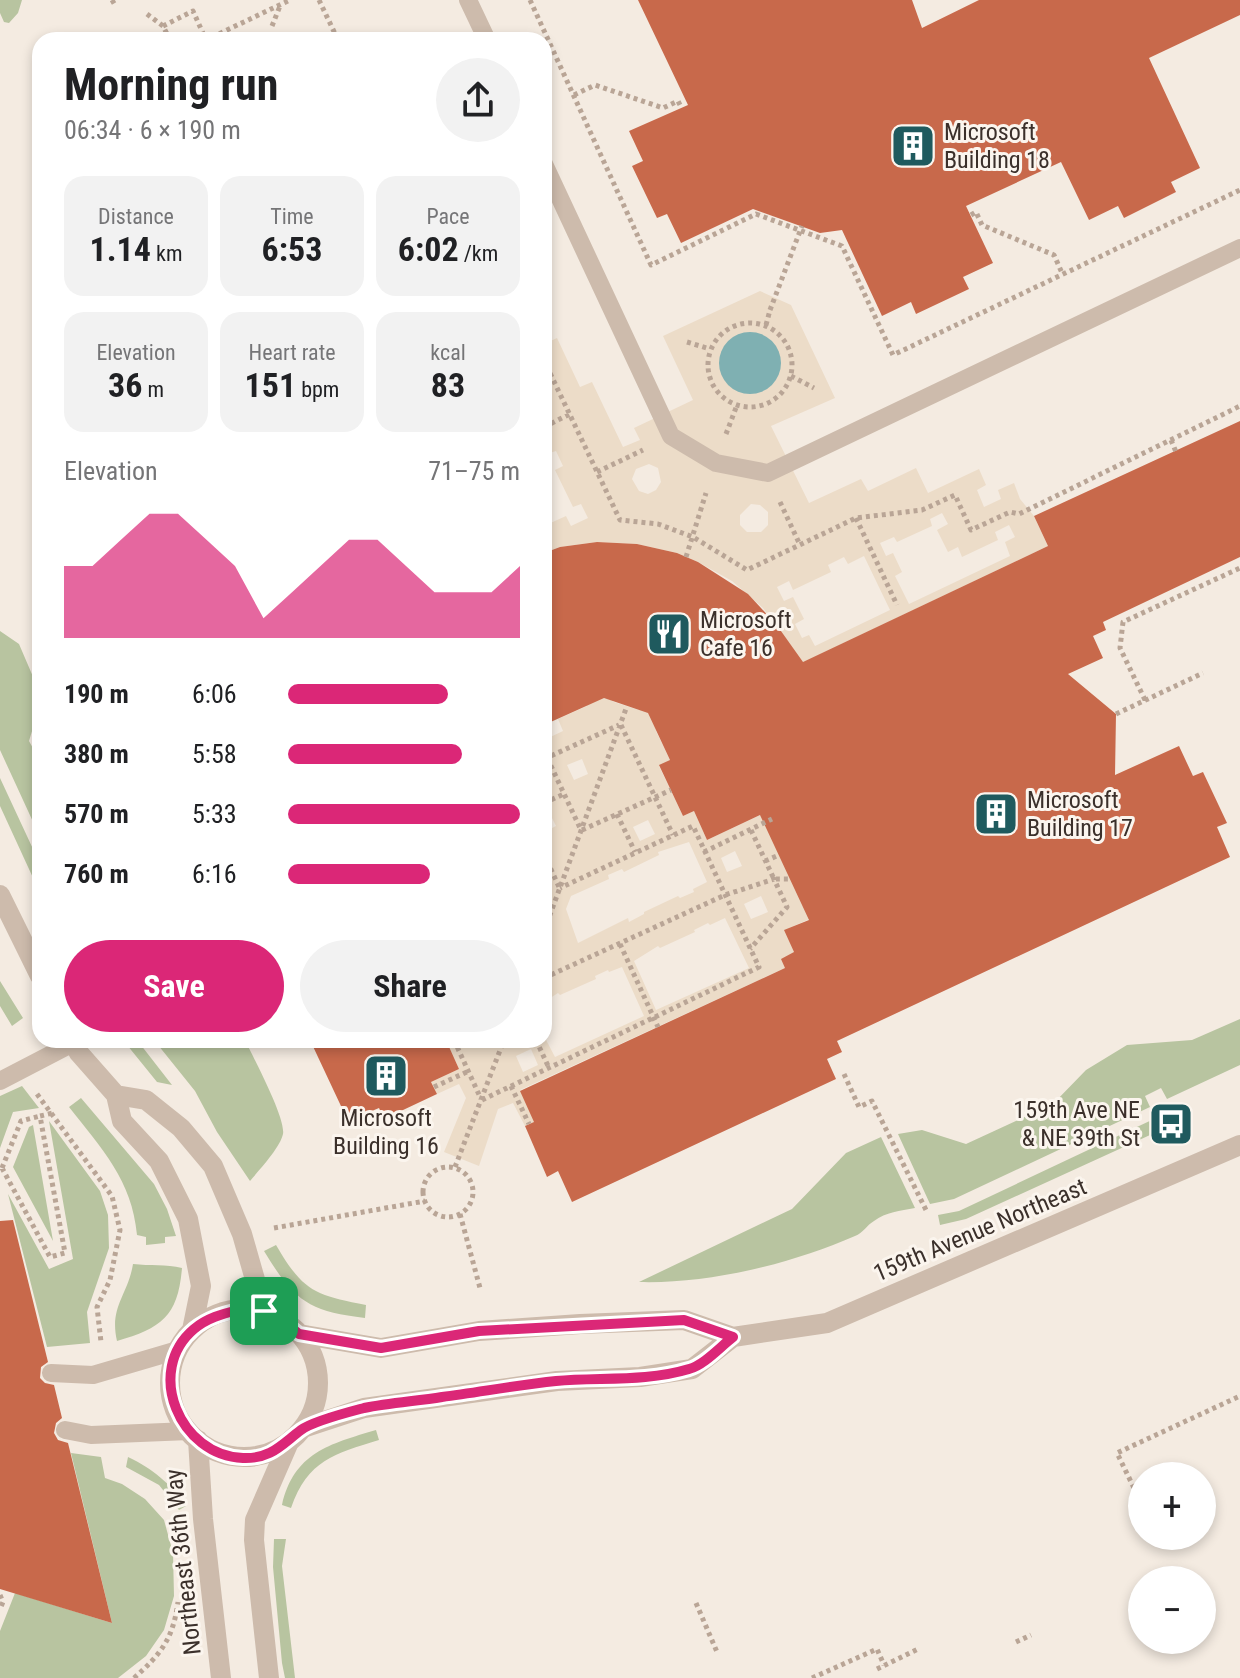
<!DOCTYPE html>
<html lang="en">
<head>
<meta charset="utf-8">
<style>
	:root { --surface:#fff; --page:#f2f2f2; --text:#202124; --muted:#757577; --accent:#db2777 }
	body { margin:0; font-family:"Roboto Condensed",sans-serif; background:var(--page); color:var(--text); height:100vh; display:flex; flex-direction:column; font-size:30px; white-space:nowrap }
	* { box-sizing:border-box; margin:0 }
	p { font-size:26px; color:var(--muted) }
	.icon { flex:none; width:44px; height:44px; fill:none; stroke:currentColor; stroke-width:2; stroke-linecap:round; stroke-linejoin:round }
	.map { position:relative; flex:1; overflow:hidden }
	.panel { position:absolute; left:32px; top:32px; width:520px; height:1016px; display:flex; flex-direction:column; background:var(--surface); border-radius:24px; box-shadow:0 4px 12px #0003 }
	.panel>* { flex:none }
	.fabs { position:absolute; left:1128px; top:1462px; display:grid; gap:16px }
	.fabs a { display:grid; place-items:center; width:88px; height:88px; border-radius:50%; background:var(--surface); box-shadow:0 4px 12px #0003; font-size:40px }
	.pin { position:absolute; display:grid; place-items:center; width:68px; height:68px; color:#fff; margin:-34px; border-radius:16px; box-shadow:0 4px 12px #0006 }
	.round { display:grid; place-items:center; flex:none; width:84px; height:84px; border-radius:42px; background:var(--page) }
	.head { display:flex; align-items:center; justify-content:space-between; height:136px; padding:0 32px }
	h1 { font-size:44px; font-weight:700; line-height:60px }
	.metrics { display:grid; grid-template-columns:repeat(3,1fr); gap:12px; height:136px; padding:8px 32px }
	.metrics div { display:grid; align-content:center; border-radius:20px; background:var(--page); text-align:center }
	.metrics b { font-size:34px; font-weight:700 }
	.metrics small { font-size:22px; font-weight:400 }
	.metrics p { font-size:22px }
	.chart { height:224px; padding:16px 32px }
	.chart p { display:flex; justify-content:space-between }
	.chart svg { width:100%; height:144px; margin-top:8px; fill:var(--accent); opacity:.7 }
	.primary-button { display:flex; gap:16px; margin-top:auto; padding:16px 32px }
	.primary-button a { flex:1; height:92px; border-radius:48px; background:var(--accent); color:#fff; font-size:32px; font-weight:700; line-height:92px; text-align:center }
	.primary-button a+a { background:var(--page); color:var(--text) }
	ul { padding:0 32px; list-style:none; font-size:26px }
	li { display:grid; grid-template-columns:128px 96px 1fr; align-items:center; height:60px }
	li i { height:20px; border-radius:10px; background:var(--accent) }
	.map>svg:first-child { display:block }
	.green { fill:#b8c4a0 }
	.plaza { fill:#ecdcc8; fill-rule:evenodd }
	.water { fill:#7fb0b2 }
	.building { fill:#c8694b }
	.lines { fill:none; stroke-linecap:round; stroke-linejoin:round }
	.path { stroke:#b9a596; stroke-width:5; stroke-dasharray:4 4; stroke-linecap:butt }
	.lane { stroke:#cdbbac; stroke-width:18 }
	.street { stroke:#cdbbac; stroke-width:20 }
	.path-bridge { stroke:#b9a596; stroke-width:5; stroke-dasharray:4 4; stroke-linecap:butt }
	.route-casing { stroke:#fff; stroke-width:16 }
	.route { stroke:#db2777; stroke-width:10 }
	.labels { text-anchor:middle; stroke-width:6; stroke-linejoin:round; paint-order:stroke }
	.poi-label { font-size:24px; fill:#3b302b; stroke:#fbf5ee; text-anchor:start }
	.street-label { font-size:24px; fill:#3b302b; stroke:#fbf5ee }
</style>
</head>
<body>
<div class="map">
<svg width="1240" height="1678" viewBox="0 0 1240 1678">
	<rect width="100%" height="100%" fill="#f4ebe1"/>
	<path class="green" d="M0 0H22L18 13 9 23 4 22 0 13Z
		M0 631 19 644 40 693V705L29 741 40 761V837L0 750Z
		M0 778 40 864V893L0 806Z
		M0 981 23 1018 12 1026 0 1006Z
		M1240 1019V1065L1167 1099 1161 1088 1145 1096 1150 1107 954 1199 930 1204 898 1134 922 1130 966 1144 1053 1104 1086 1070 1127 1045 1192 1040Z
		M123 1040H137L172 1085 157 1082Z
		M154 1040H245C253 1057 286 1118 283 1134 280 1148 259 1170 250 1181L217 1132 195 1091Z
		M22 1086 39 1108 13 1112 0 1148V1096Z
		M81 1098 154 1184 167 1209 176 1236 165 1237V1243L146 1245V1237L137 1235C132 1180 102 1149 69 1107Z
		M1156 1118 1161 1130 966 1219 940 1225 938 1215 959 1211Z
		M49 1121 100 1191 108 1215 109 1248 87 1312 90 1343 47 1347 8 1194 49 1269 73 1259Z
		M33 1125 53 1241 13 1167 29 1127Z
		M881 1137 915 1208C900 1211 886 1212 874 1221 867 1225 863 1233 855 1236 791 1264 709 1284 639 1282L792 1209 846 1153Z
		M276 1245C303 1291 314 1295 366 1305L365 1318C307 1311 294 1300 264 1251Z
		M133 1264C150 1266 166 1264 182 1268 178 1316 162 1328 117 1341 109 1307 128 1295 133 1264Z
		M376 1430 379 1440C334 1454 308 1460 291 1508L282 1505C294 1453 329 1444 376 1430Z
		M71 1453 101 1457 105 1478 122 1484 145 1499 164 1520 173 1553 174 1596 164 1630 146 1656 118 1678H0V1631L15 1593 112 1623Z
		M128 1457C153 1469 170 1483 186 1506L179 1510 159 1485 126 1467Z
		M274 1539H286L282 1566 295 1678H285L282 1663 273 1567Z"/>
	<path class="plaza" d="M760 291 791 305 835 398 771 426 809 503 861 479 868 491 916 468 928 493 979 469 986 485 977 490 984 507 1001 499 998 490 1014 483 1020 499 1034 516 1048 546 802 663 763 608 732 581 698 562 677 553 637 544 597 542 560 547 544 553V539L551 535 546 525 566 516 571 526 588 518 581 504 573 507 555 470 563 466 556 451 546 454 544 449V344L557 338 580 387 592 382 623 447 640 440 634 428 693 400 663 336ZM649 464 658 468 661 482 656 490 648 494 639 491 632 479 636 469ZM751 504 760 505 768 512V525L761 532H747L740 525V515ZM942 513 948 524 937 530 948 552 958 547 962 557 998 540 995 532 1009 525 1015 537 1005 542 1010 556 909 604 895 576 902 572 893 553 886 556 880 543 894 537 897 542 932 526 930 519ZM864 556 890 610 815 646 809 635 802 638 795 624 804 619 793 597 784 601 777 587 789 581 793 590 831 572 828 565 844 557 848 564Z
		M574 676 614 702 639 710 647 687 656 731 670 760 659 766 683 816 694 811 707 840 769 811 816 916 785 930 794 952 785 968 520 1090 535 1122 525 1126 513 1103 498 1109 479 1166 444 1152 466 1098 459 1084 437 1094 431 1082 459 1069 446 1040H544V1036L555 1057 644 1016 622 967 609 972 608 970 595 976 596 979 560 995 558 993 544 1002V832L556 826 549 812 544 814V740L563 731 558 719 587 706ZM582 759 588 774 574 780 567 765ZM648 820 655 834 640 841 633 827ZM689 842 707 882 693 889 694 892 680 898 678 896 644 912V914L629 922 628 918 578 943 566 909 571 896 609 879 608 875 622 869 624 872 659 855 658 852ZM735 851 742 866 727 872 721 858ZM761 896 768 912 751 919 744 904ZM725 918 749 968 656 1010 634 961 658 946 660 948 695 932 694 930 708 923 710 925ZM531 1049 538 1065 523 1072 516 1056Z"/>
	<path class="water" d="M719 363a31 31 0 1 1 62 0a31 31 0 1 1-62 0Z"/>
	<path class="building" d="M638 0H912L922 28 979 0H1240V15L1149 58 1200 168 1171 182 1176 192 1124 218 1118 206 1089 220 1061 162 966 206 993 263 963 277 969 289 916 314 911 302 882 316 842 230 820 233 753 209 681 243 667 214 657 218 632 166 643 161 629 131 688 105Z
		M1240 421V557L1103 622 1106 630 1093 636 1103 658 1068 674 1116 714 1115 775 1179 746 1193 776 1203 772 1227 823 1217 827 1230 857 837 1041 842 1052 827 1059 836 1079 572 1202 558 1171 547 1177 525 1126 534 1122 520 1091 785 968 781 959 794 952 784 930 809 920 760 815 707 840 694 811 683 816 659 765 670 760 648 713 604 698 544 725V553L560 547 597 542 637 544 677 553 698 562 748 594 776 624 803 662 1048 546 1034 516Z
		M310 1040H446L459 1069 431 1082 437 1094 384 1119 379 1108 348 1121Z
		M13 1220 48 1362 41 1367 40 1378 45 1383 54 1385 62 1418 56 1423 54 1433 58 1440 68 1443 112 1623 0 1589V1221Z"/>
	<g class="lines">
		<path class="path" d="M112 0 115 5
			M319 0 338 40
			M530 0 651 265 756 214 842 246 893 355 1240 190
			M147 14 163 26 170 40
			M163 26 193 11 206 40 290 0
			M272 26 280 6
			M574 95 595 85 663 108 678 101 681 107
			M971 215 976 212 982 225 1054 255 1062 273
			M708 365a42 42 0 1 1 84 0a42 42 0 1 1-84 0Z
			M766 325 770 310
			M687 342 710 349
			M544 373 549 371 620 520 658 524 693 537 747 570 856 518 922 510 955 495 971 530 1010 512 1019 514 1240 406
			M791 376 814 388
			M544 427 570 414
			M726 434 737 405
			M1171 440 1176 452
			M597 472 643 450
			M780 502 800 545
			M856 518 897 605
			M686 557 706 493
			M1145 700 1120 648 1123 622 1240 568
			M1116 714 1203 673
			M621 725 673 835
			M544 751 581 830
			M544 759 619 725
			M544 803 564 794
			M617 814 635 852
			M582 830 671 790
			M751 830 774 879H790
			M704 852 772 819
			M544 854 559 887
			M765 861 779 855
			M544 931 627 706
			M620 944 658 1027
			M544 978 725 895 774 879 787 907 750 949
			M454 1040 481 1099
			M536 1040 549 1068
			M844 1074 859 1107 872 1101 927 1212
			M511 1086 529 1124
			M434 1087 469 1071
			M37 1094 112 1196 120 1230 110 1280 97 1307 101 1342
			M482 1100 759 967 693 826 560 888
			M423 1192a25 25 0 1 1 50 0a25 25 0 1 1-50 0Z
			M455 1167 504 1040
			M2 1168 50 1257 65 1253 40 1116 53 1113
			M2 1168 21 1121 40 1116
			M460 1214 480 1288
			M274 1228 425 1201
			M1134 1488 1117 1453 1240 1396
			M0 1595 3 1602 0 1609
			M696 1603 717 1652
			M1016 1642 1031 1635
			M877 1669 920 1648
			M134 1678C161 1654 173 1639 178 1602
			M812 1678 877 1649 884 1665"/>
		<path class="lane" d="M468 0 487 40
			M544 164 671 436 716 463 768 473 1240 248
			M0 1081 73 1043
			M51 1373 93 1375 178 1350
			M65 1430 91 1435 189 1431"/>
		<path class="street" d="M0 895 40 976
			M72 1040 79 1053 116 1095 122 1121 159 1161 188 1219 201 1286 192 1330
			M116 1095 146 1100 181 1128 213 1166 242 1234 264 1311
			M170 1383a74 74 0 1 1 148 0a74 74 0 1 1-148 0Z
			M299 1334 381 1348 479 1331 580 1324 684 1320 733 1337 827 1323 1240 1145
			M303 1428 364 1408 557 1381 640 1377 692 1369 733 1337
			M198 1440 203 1519 221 1678
			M269 1678 254 1540 255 1520 289 1442"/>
		<path class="path-bridge" d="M770 310 802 226"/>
	</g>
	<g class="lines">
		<g class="route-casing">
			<path id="route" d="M238 1310 264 1311 282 1320 299 1334 381 1348 479 1331 684 1320 733 1337C720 1347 704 1365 689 1369 646 1382 600 1377 556 1381 518 1385 480 1392 442 1397 417 1401 390 1403 364 1408 349 1412 313 1421 301 1430 281 1445 271 1459 243 1458 180 1456 144 1371 194 1329 207 1318 222 1314 238 1310Z"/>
		</g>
		<use href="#route" class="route"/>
	</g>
	<defs>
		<g id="building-square" transform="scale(2.3)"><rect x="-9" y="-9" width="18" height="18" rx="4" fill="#1f5a5e" stroke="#fbf5ee"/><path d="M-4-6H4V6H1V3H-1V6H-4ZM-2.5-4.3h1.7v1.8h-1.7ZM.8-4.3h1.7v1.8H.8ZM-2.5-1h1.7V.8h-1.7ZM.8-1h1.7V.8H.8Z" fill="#fff"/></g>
		<g id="restaurant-square" transform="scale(2.3)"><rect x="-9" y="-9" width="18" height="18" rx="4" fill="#1f5a5e" stroke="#fbf5ee"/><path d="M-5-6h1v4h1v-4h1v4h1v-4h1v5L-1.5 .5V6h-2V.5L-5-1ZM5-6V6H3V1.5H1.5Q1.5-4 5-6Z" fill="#fff"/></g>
		<g id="bus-square" transform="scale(2.3)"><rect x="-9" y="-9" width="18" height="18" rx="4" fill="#1f5a5e" stroke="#fbf5ee"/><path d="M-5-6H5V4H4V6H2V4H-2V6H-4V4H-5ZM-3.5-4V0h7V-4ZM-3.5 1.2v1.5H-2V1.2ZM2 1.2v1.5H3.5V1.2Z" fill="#fff"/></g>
	</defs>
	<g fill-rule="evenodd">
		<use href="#building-square" x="913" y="146"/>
		<use href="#restaurant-square" x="669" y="634"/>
		<use href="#building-square" x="996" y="814"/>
		<use href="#building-square" x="386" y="1076"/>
		<use href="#bus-square" x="1171" y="1124"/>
	</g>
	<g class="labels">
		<g class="poi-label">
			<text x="944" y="140">Microsoft<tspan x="944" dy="28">Building 18</tspan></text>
			<text x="700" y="628">Microsoft<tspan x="700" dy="28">Cafe 16</tspan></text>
			<text x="1027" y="808">Microsoft<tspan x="1027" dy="28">Building 17</tspan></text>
			<text x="1140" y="1118" text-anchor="end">159th Ave NE<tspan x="1140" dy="28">&amp; NE 39th St</tspan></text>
			<text x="386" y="1126" text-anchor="middle">Microsoft<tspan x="386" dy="28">Building 16</tspan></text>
		</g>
		<g class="street-label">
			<text transform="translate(980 1230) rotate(-23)" y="8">159th Avenue Northeast</text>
			<text transform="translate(183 1562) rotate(-96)" y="8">Northeast 36th Way</text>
		</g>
	</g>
</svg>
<div class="fabs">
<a>+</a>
<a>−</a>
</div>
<div class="pin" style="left:264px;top:1311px;background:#1e9e55"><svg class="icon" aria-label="arrive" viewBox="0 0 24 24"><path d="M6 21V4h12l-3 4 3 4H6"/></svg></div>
<section class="panel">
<div class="head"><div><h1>Morning run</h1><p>06:34 · 6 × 190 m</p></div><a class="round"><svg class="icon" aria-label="share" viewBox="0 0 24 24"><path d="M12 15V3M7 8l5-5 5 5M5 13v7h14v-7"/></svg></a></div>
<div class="metrics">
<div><p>Distance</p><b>1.14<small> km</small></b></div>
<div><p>Time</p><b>6:53</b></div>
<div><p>Pace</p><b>6:02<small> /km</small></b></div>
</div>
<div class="metrics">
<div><p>Elevation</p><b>36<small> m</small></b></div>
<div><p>Heart rate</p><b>151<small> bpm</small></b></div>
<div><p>kcal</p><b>83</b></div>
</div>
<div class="chart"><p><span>Elevation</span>71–75 m</p>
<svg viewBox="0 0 160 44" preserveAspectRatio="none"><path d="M0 44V22L10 22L20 14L30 6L40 6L50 14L60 22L70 38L80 30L90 22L100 14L110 14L120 22L130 30L140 30L150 30L160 22V44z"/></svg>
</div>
<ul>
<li><b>190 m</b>6:06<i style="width:69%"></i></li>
<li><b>380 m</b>5:58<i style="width:75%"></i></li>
<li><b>570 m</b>5:33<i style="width:100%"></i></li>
<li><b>760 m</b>6:16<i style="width:61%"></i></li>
</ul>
<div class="primary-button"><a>Save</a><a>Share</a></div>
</section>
</div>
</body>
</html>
